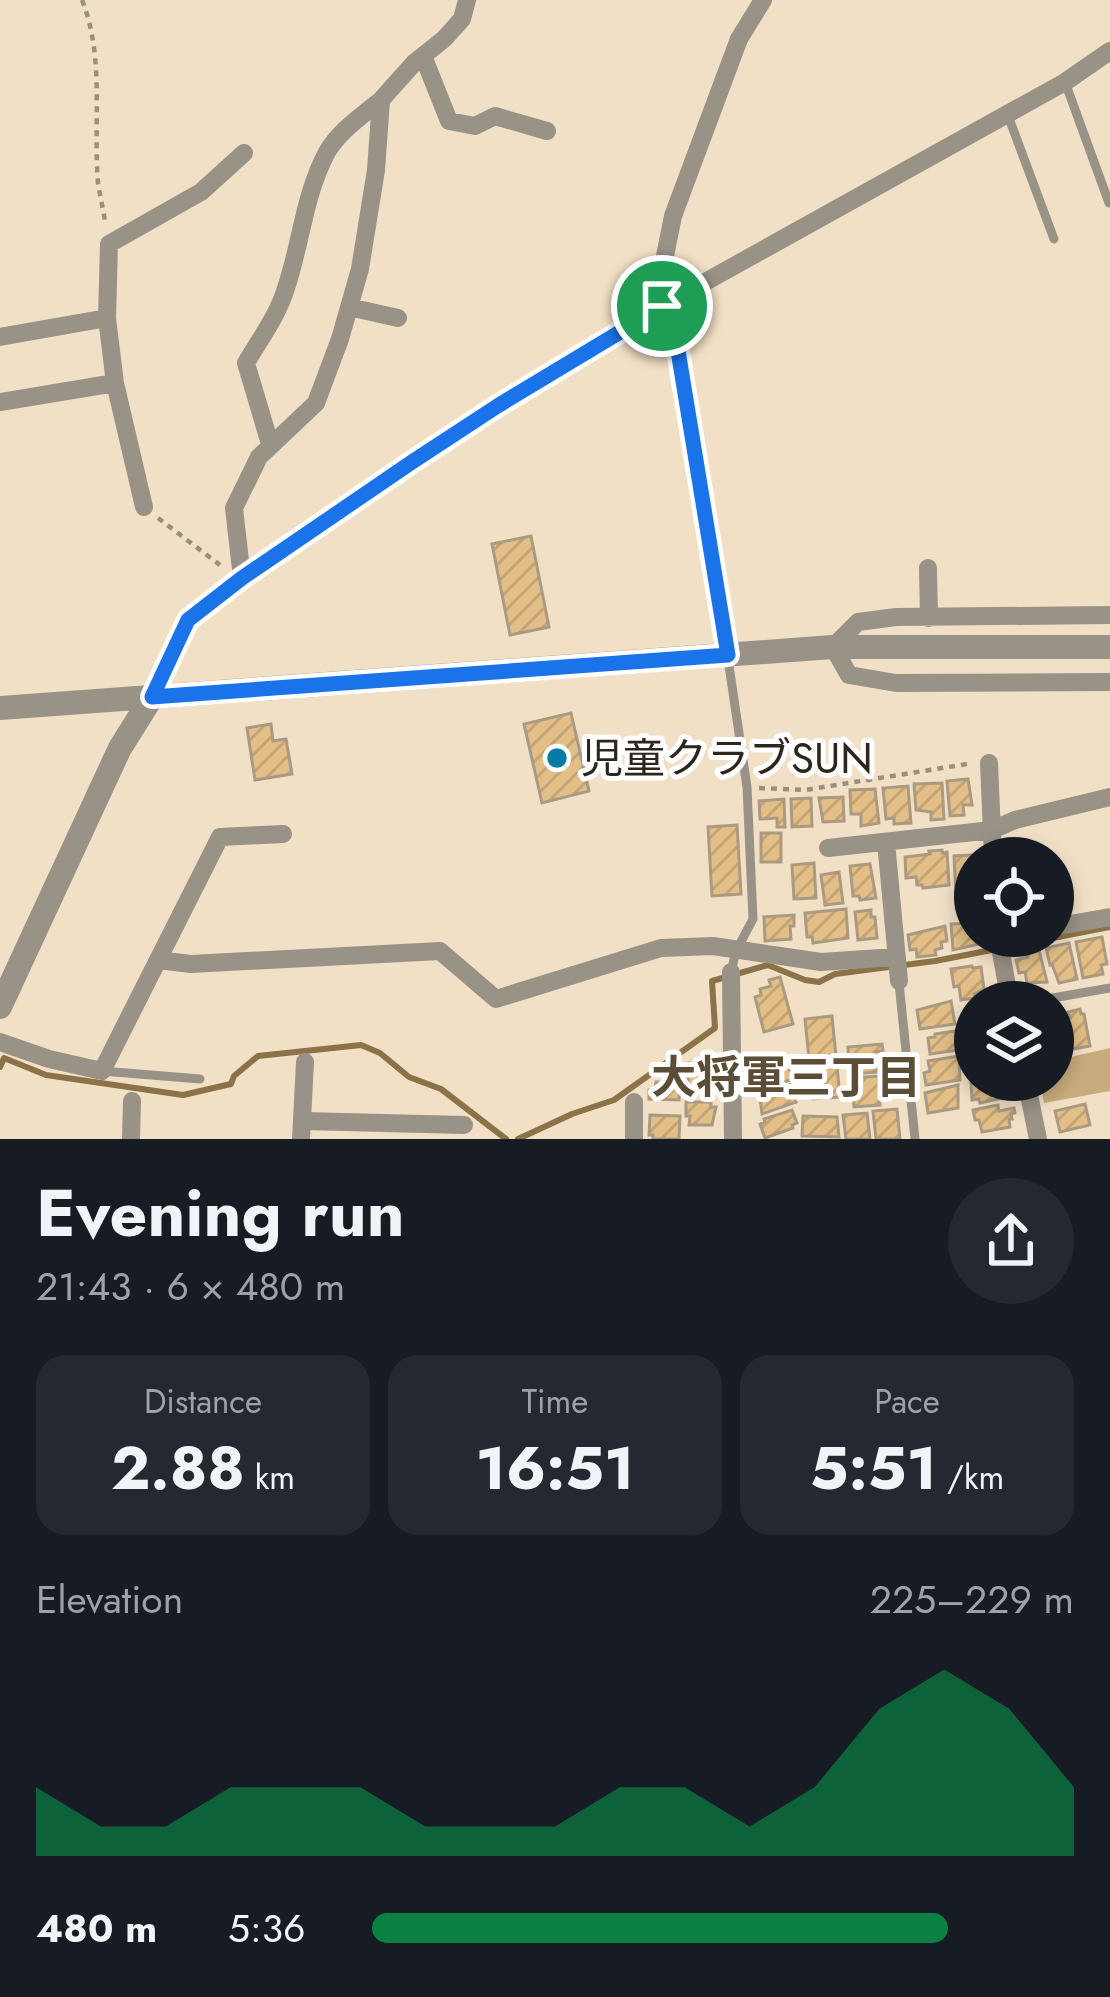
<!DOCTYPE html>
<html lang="en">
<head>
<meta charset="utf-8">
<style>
	:root { --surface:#171b24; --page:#242831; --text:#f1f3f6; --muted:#9ea1a6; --accent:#0b8043 }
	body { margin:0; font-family:Jost,"Noto Sans JP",sans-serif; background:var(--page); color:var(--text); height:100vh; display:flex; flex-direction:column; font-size:45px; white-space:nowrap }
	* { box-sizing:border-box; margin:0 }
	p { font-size:39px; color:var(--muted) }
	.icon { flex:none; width:66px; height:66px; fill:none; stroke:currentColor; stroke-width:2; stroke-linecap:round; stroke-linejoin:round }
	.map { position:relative; height:1139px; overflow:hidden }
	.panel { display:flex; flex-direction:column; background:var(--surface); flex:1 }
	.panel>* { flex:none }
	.tools { position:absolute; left:954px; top:837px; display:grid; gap:24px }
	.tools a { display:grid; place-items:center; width:120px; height:120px; border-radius:50%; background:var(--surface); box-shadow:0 6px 18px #0003; font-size:60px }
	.pin { position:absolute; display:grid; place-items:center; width:102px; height:102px; color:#fff; margin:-51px; border:6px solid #fff; border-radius:50%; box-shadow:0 3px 12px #0007 }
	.round { display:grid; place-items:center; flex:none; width:126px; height:126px; border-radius:63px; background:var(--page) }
	.overview { display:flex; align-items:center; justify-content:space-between; height:204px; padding:0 36px }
	h1 { font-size:66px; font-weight:700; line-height:90px }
	.stats { display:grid; grid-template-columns:repeat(3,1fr); gap:18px; height:204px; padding:12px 36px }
	.stats div { display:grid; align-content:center; border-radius:30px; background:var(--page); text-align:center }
	.stats b { font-size:60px; font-weight:700 }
	.stats small { font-size:33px; font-weight:400 }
	.stats p { font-size:33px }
	.chart { height:336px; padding:24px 36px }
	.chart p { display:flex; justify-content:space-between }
	.chart svg { width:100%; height:216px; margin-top:12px; fill:var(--accent); opacity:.7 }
	ul { padding:0 36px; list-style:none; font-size:39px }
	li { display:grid; grid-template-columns:192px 144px 1fr; align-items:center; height:90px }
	li i { height:30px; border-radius:15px; background:var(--accent) }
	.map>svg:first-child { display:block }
	.park { fill:#c9ac7e }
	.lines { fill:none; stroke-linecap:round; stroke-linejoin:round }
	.stream { stroke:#8c7248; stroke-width:6 }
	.building { fill:url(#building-hatch); stroke:#aa9a81; stroke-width:3 }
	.path { stroke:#9b8e7b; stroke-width:4.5; stroke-dasharray:6 6; stroke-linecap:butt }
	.service { stroke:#999287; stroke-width:9 }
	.minor { stroke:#999287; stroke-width:18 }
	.tertiary { stroke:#999287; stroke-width:24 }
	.route-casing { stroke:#fff; stroke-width:24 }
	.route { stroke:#1a73e8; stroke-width:15 }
	.poi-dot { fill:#007da3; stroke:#fff; stroke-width:4.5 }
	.labels { text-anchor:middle; stroke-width:10; stroke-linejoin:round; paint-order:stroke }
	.poi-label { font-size:42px; fill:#2d261c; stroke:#fff; text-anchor:start }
	.neighbourhood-label { font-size:45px; font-weight:bold; fill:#5b4d36; stroke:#fff }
</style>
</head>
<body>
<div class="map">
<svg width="1110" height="1139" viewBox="0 0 1110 1139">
	<defs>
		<pattern id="building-hatch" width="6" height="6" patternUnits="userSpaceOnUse" patternTransform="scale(3)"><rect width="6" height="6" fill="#e3bf87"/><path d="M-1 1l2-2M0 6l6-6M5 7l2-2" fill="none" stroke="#c3a474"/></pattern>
	</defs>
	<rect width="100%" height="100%" fill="#f2e0c6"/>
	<path class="park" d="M1110 1048V1091L1044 1103 1040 1080H1053V1061Z"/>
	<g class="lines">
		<path class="stream" d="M0 1067 4 1058 46 1075 183 1095 231 1084 234 1076 258 1056 361 1045 380 1053 409 1077 441 1089 506 1139
			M518 1139 572 1114 614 1100 715 1028 712 981 768 965 805 980 819 982 835 974 935 961 1110 927"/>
	</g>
	<path class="building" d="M531 536 549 627 510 635 492 544Z
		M571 713 589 791 542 803 524 724Z
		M271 724 273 741 286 739 292 774 255 780 247 728Z
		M968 779 972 805H963L964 815 950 816 947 781Z
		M942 783 944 819 931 820V812L916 810 914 784Z
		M908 786 911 823 894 824V818L886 819 883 788Z
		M875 789 879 823 861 826V814H851L850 790Z
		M843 797 844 821 823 822 819 798Z
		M811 798 812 826 792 827 791 799Z
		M784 799 785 827H777V818L760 819 759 801Z
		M737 825 741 894 712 896 708 827Z
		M761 833H781V862H761Z
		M942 850V853L947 852 949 885 923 888 922 885H917L916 877 906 878 905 857 930 854 929 851Z
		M972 855 975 895 956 897 954 856Z
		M814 863 816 898 794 899 792 865Z
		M870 864 876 898 860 900 859 896H853L850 866Z
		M839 872 843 903 825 905 821 875Z
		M846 909 848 938 813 943 812 937H807L805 913Z
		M871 910V917H875L877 938 858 940 855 912Z
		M794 915V926H790L791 939 765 941 764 917Z
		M975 923V936H978L979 944 953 950 951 924Z
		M945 926 947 941 941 942 942 948 935 950 936 955 917 957 916 949 910 950 908 935Z
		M1102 937 1107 964 1101 965 1103 974 1083 978 1076 942Z
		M1069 943 1077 979 1059 983 1052 964 1050 965 1046 948Z
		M1039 950 1047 982 1027 983 1025 972 1019 973 1016 960 1028 957V952Z
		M972 966 973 968 981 967 984 989 974 994 975 998 961 1000 959 986 954 987 951 969Z
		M780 977 793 1024 764 1032 755 997 761 995 760 989 771 986 769 980Z
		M951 1001 955 1024 920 1029 917 1010Z
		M1080 1009 1081 1014H1084L1090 1046 1068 1050 1065 1018H1070L1068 1012Z
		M832 1016 840 1097 813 1099 805 1019Z
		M955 1031 958 1050 930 1054 928 1038 935 1037V1034Z
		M882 1044 883 1051 875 1052 877 1072 850 1074 848 1047Z
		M959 1056 960 1080 926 1085 924 1073 930 1071 928 1061Z
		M786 1060 793 1079 758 1091 755 1082 749 1084 747 1077 753 1075 752 1073Z
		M688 1063H709L712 1091H688Z
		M674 1068 680 1069 679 1100 649 1099V1090H655L656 1082H666V1074H673Z
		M878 1076 880 1105 854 1107 852 1078Z
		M986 1080 1004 1081 1007 1097 980 1103 979 1099 972 1100 971 1083Z
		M790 1085 796 1102 762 1114 760 1098Z
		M958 1085V1108L928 1113 925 1093Z
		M686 1102H711V1107H716L712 1125H689L690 1116H686Z
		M1085 1104 1090 1125 1060 1132 1055 1111Z
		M998 1105 999 1111 1014 1108 1015 1113 1011 1114 1012 1119H1009L1010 1127 982 1132 979 1120H975L973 1110Z
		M897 1109 900 1139H876L873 1111Z
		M792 1110 797 1123 792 1125 793 1128 765 1138 760 1124 765 1122 764 1119Z
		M867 1113 870 1139H846L843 1115Z
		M650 1115 680 1116 679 1139H653V1135H649Z
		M803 1116 837 1117 839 1137 802 1136Z"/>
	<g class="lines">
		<path class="path" d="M82 0C105 58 93 122 98 183 100 196 103 208 105 221
			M158 518 220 565
			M759 788 805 790 967 764"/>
		<path class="service" d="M1065 82 1109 203
			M1007 113 1054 239
			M728 659 747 787 753 919 736 951 731 972
			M899 983 915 1139
			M1030 1002 1110 988
			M102 1071 200 1079"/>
		<path class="minor" d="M423 56 449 121 475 126 495 116 547 131
			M670 302 727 655
			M662 306 660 281 673 216 739 39 763 0
			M349 307 398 318
			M107 318 109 244 201 192 244 153
			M0 337 107 318 115 383 0 402
			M115 383 144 507
			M270 444 246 363C260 339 278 315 286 288 301 244 304 195 327 152 339 131 363 115 381 100
			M928 568 929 618
			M242 578 234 508 259 457 316 403 340 339 360 269 376 170 381 100 414 63 444 39 462 19 467 0
			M1110 615 896 617 858 622 833 647 849 675 896 683 1110 682
			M152 697 188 620 242 578 412 462 499 405 662 306 1065 82 1110 51
			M989 763 993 858
			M886 842 899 981
			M828 848 992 830 1015 820 1110 797
			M1053 927 1110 917
			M998 936 1010 1002
			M158 960 191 964 440 951 496 999 661 948 713 946 821 962 896 957
			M731 972 733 1139
			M0 1042 49 1059 102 1071 220 837 283 834
			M1026 1080 1038 1139
			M634 1102V1139
			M303 1121 464 1125
			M131 1139 132 1101
			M301 1139 305 1062"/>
		<path class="tertiary" d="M0 708 833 647H1110
			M0 1007 120 748 152 697"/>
	</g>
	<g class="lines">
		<g class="route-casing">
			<path id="route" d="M670 302 728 655 152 697 188 620 242 578 412 462 499 405Z"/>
		</g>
		<use href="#route" class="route"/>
	</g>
	<circle class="poi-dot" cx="557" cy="758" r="12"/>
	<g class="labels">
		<g class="poi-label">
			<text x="581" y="773">児童クラブSUN</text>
		</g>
		<g class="neighbourhood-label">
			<text x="786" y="1093">大将軍三丁目</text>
		</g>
	</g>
</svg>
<div class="tools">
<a><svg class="icon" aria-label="locate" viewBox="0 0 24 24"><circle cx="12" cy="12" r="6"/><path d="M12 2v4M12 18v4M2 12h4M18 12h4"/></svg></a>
<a><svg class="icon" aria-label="layers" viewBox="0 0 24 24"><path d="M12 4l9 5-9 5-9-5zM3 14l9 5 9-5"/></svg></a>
</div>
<div class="pin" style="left:662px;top:306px;background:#1e9e55"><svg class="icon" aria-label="arrive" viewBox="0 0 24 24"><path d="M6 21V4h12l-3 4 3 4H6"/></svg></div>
</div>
<section class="panel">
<div class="overview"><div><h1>Evening run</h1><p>21:43 · 6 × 480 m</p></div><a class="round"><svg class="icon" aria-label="share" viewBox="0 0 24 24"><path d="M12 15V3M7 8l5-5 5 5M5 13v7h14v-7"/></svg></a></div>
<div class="stats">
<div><p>Distance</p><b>2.88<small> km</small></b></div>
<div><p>Time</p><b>16:51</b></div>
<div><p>Pace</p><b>5:51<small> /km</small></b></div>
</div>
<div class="chart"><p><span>Elevation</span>225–229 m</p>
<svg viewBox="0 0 160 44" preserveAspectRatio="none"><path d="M0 44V30L10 38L20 38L30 30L40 30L50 30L60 38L70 38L80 38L90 30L100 30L110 38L120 30L130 14L140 6L150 14L160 30V44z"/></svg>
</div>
<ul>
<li><b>480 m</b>5:36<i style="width:82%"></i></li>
</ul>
</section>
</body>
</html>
